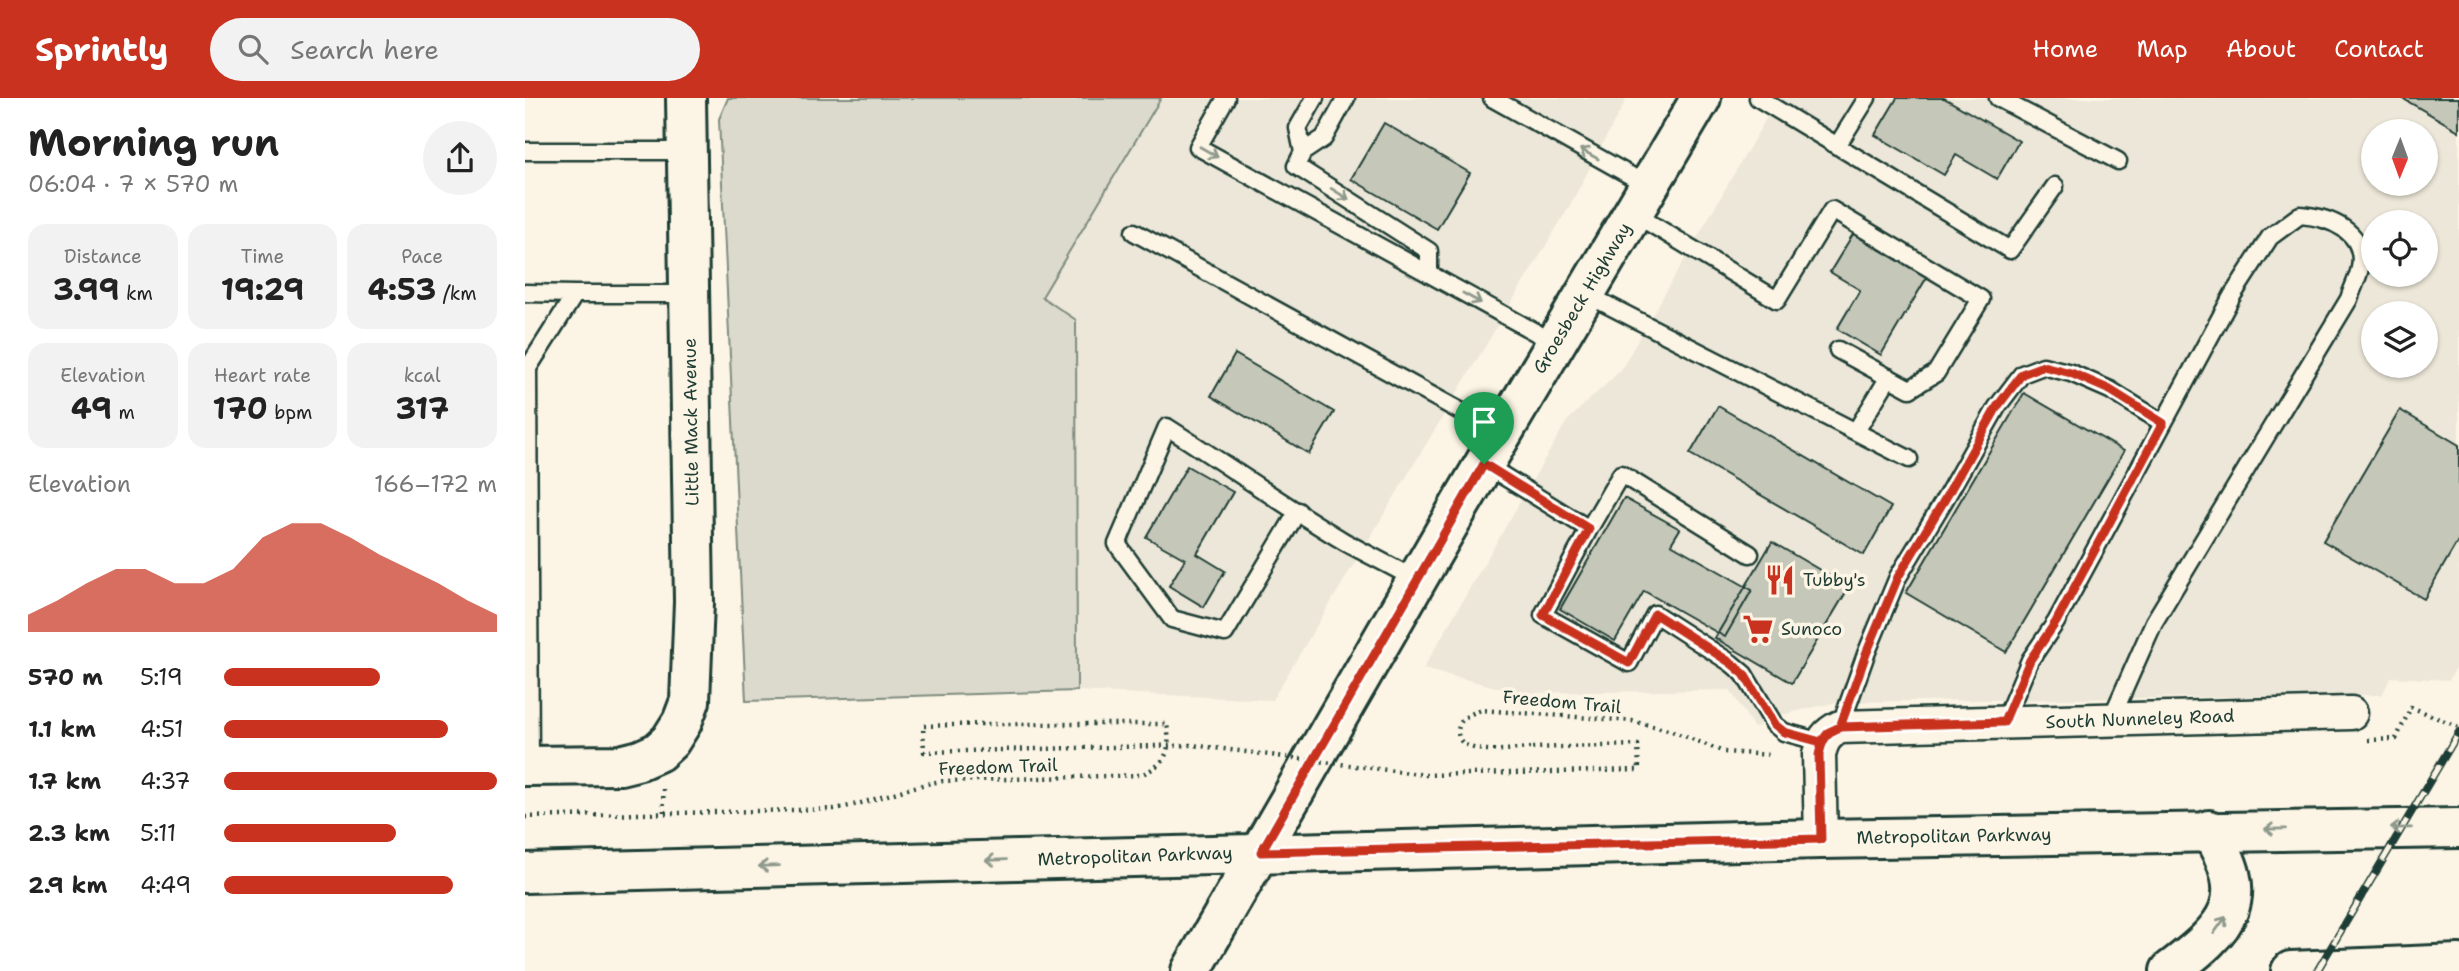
<!DOCTYPE html>
<html lang="en">
<head>
<meta charset="utf-8">
<style>
	:root { --surface:#fff; --page:#f2f2f2; --text:#222; --muted:#767676; --accent:#c8321e }
	body { margin:0; font-family:"Shantell Sans",sans-serif; background:var(--page); color:var(--text); height:100vh; display:flex; flex-direction:column; font-size:26px; white-space:nowrap }
	* { box-sizing:border-box; margin:0 }
	p { font-size:23px; color:var(--muted) }
	.icon { flex:none; width:38px; height:38px; fill:none; stroke:currentColor; stroke-width:2; stroke-linecap:round; stroke-linejoin:round }
	.map { position:relative; flex:1; overflow:hidden }
	.details { display:flex; flex-direction:column; background:var(--surface); width:525px }
	.details>* { flex:none }
	.needle { width:46px; rotate:181deg }
	.controls { position:absolute; left:1836px; top:21px; display:grid; gap:14px }
	.controls a { display:grid; place-items:center; width:77px; height:77px; border-radius:50%; background:var(--surface); box-shadow:0 2px 5px #0004; font-size:35px }
	.pin { position:absolute; display:grid; place-items:center; width:60px; height:60px; color:#fff; margin:-72px -30px; border-radius:50% 50% 50% 0; rotate:-45deg; box-shadow:0 0 7px #0007 }
	.pin .icon { rotate:45deg }
	.round { display:grid; place-items:center; flex:none; width:74px; height:74px; border-radius:37px; background:var(--page) }
	.headline { display:flex; align-items:center; justify-content:space-between; height:119px; padding:0 28px }
	h1 { font-size:38px; font-weight:700; line-height:52px }
	.metrics { display:grid; grid-template-columns:repeat(3,1fr); gap:10px; height:119px; padding:7px 28px }
	.metrics div { display:grid; align-content:center; border-radius:18px; background:var(--page); text-align:center }
	.metrics b { font-size:30px; font-weight:700 }
	.metrics small { font-size:19px; font-weight:400 }
	.metrics p { font-size:19px }
	.chart { height:196px; padding:14px 28px }
	.chart p { display:flex; justify-content:space-between }
	.chart svg { width:100%; height:126px; margin-top:7px; fill:var(--accent); opacity:.7 }
	ul { padding:0 28px; list-style:none; font-size:23px }
	li { display:grid; grid-template-columns:112px 84px 1fr; align-items:center; height:52px }
	li i { height:18px; border-radius:9px; background:var(--accent) }
	header { display:flex; align-items:center; gap:42px; box-sizing:border-box; height:98px; padding:0 35px; background:var(--accent); color:#fff }
	header strong { font-size:33px }
	nav { display:flex; gap:38px; margin-inline-start:auto; font-size:24px }
	.search { width:490px; height:63px; background:var(--page); display:flex; align-items:center; gap:18px; box-sizing:border-box; padding:0 24px; border-radius:38px; color:var(--muted); font-size:26px }
	main { display:flex; flex:1; min-height:0 }
	.map>svg:first-child { display:block }
	.built { fill:#ece7d8; fill-rule:evenodd }
	.green { fill:#dcdacc; stroke:#7e8c80; stroke-width:2 }
	.building { fill:#c5c7b9; stroke:#1f3d34; stroke-width:2 }
	.lines { fill:none; stroke-linecap:round; stroke-linejoin:round }
	.lane-casing { stroke:#1f3d34; stroke-width:21 }
	.street-casing { stroke:#1f3d34; stroke-width:37 }
	.secondary-casing { stroke:#1f3d34; stroke-width:44 }
	.primary-casing { stroke:#1f3d34; stroke-width:44 }
	.path { stroke:#1f3d34; stroke-width:4.5; stroke-dasharray:2 5; stroke-linecap:butt }
	.lane { stroke:#fcf5e5; stroke-width:16 }
	.street { stroke:#fcf5e5; stroke-width:32 }
	.secondary { stroke:#fcf5e5; stroke-width:38 }
	.primary { stroke:#fcf5e5; stroke-width:38 }
	.rail-casing { stroke:#1f3d34; stroke-width:8 }
	.rail { stroke:#fcf5e5; stroke-width:5; stroke-dasharray:16; stroke-linecap:butt }
	.path-bridge { stroke:#1f3d34; stroke-width:4.5; stroke-dasharray:2 5; stroke-linecap:butt }
	.oneway { stroke:#8e998c }
	.route-casing { stroke:#fff; stroke-width:14 }
	.route { stroke:#c8321e; stroke-width:9 }
	.labels { text-anchor:middle; stroke-width:7; stroke-linejoin:round; paint-order:stroke }
	.street-label { font-size:18px; fill:#1f3d34; stroke:#fcf5e5 }
	.poi-label { font-size:18px; fill:#1f3d34; stroke:#fcf5e5; text-anchor:start }
</style>
</head>
<body>
<header>
<strong>Sprintly</strong>
<div class="search"><svg class="icon" aria-label="search" viewBox="0 0 24 24"><circle cx="10" cy="10" r="6"/><path d="M15 15l6 6"/></svg>Search here</div>
<nav><a>Home</a><a>Map</a><a>About</a><a>Contact</a></nav>
</header>
<main>
<section class="details">
<div class="headline"><div><h1>Morning run</h1><p>06:04 · 7 × 570 m</p></div><a class="round"><svg class="icon" aria-label="share" viewBox="0 0 24 24"><path d="M12 15V3M7 8l5-5 5 5M5 13v7h14v-7"/></svg></a></div>
<div class="metrics">
<div><p>Distance</p><b>3.99<small> km</small></b></div>
<div><p>Time</p><b>19:29</b></div>
<div><p>Pace</p><b>4:53<small> /km</small></b></div>
</div>
<div class="metrics">
<div><p>Elevation</p><b>49<small> m</small></b></div>
<div><p>Heart rate</p><b>170<small> bpm</small></b></div>
<div><p>kcal</p><b>317</b></div>
</div>
<div class="chart"><p><span>Elevation</span>166–172 m</p>
<svg viewBox="0 0 160 44" preserveAspectRatio="none"><path d="M0 44V38L10 33L20 27L30 22L40 22L50 27L60 27L70 22L80 11L90 6L100 6L110 11L120 17L130 22L140 27L150 33L160 38V44z"/></svg>
</div>
<ul>
<li><b>570 m</b>5:19<i style="width:57%"></i></li>
<li><b>1.1 km</b>4:51<i style="width:82%"></i></li>
<li><b>1.7 km</b>4:37<i style="width:100%"></i></li>
<li><b>2.3 km</b>5:11<i style="width:63%"></i></li>
<li><b>2.9 km</b>4:49<i style="width:84%"></i></li>
</ul>
</section>
<div class="map">
<svg width="1934" height="873" viewBox="0 0 1934 873">
	<rect width="100%" height="100%" fill="#fcf5e5"/>
	<filter id="ink" filterUnits="userSpaceOnUse"><feTurbulence type="fractalNoise" baseFrequency=".0143" numOctaves="2"/><feDisplacementMap in="SourceGraphic" scale="14" xChannelSelector="R" yChannelSelector="G"/><feConvolveMatrix kernelMatrix="1 2 1 2 8 2 1 2 1" color-interpolation-filters="sRGB"/></filter>
	<g filter="url(#ink)">
		<path class="built" d="M636 0H1102L1044 109 747 602 552 593 551 222 516 199Z
			M1253 0H1934V564L1924 582 1866 579 1857 597 1312 604 1256 617 1229 630 1205 592 996 595 898 571 1042 323 1095 273ZM1848 33H1900V86H1848ZM1848 124H1900V177H1848ZM1848 215H1900V268H1848Z"/>
		<path class="green" d="M203 0H636L517 199 551 222 552 593 221 603 194 21Z"/>
		<path class="building" d="M1372 0H1419L1494 43 1472 81 1431 57 1419 77 1350 37Z
			M1877 0H1934V33Z
			M859 25 945 75 912 131 826 81Z
			M1328 136 1402 179 1356 257 1312 231 1335 192 1305 174Z
			M710 256 809 314 784 356 686 298Z
			M1499 295 1599 353 1481 554 1381 495Z
			M1193 308 1366 409 1339 457 1165 356Z
			M1875 312 1934 347V441L1899 501 1798 443Z
			M662 368 708 394 672 456 700 473 679 509 644 488 660 461 621 439Z
			M1099 400 1155 431 1146 446 1227 492 1200 539 1119 493 1090 543 1035 511Z
			M1247 444 1324 489 1267 585 1190 540Z"/>
		<g class="lines">
			<g class="lane-casing">
				<path id="lane" d="M701 0 673 49 1030 245
					M821 0 799 40 778 54 771 68 904 153V176
					M967 0 1124 88
					M1233 0 1485 152 1530 88
					M1473 0 1593 63
					M1312 48 1342 0
					M0 53H162
					M778 54 773 30 790 0
					M1108 115 1252 202 1307 112 1456 201 1411 275 1385 291 1313 252
					M609 134 977 336
					M0 195 50 196
					M1059 195 1384 361
					M1331 333 1364 279
					M959 366 1064 431 1018 517 1104 565 1130 516 1206 565 1219 576 1249 626 1259 634 1296 644
					M773 413 700 535 647 521 592 446 642 329C702 367 760 408 820 444 844 457 868 469 892 482
					M1064 431 1096 376 1225 456
					M1479 624 1505 562 1531 524 1707 198 1745 139 1775 117C1804 119 1842 133 1835 170 1833 180 1827 191 1824 201L1629 524 1586 621
					M1315 629 1341 556 1373 479 1420 401 1472 309 1497 276 1518 268 1546 275 1585 292 1638 325
					M5 668 3 270 50 196H164"/>
			</g>
			<g class="street-casing">
				<path id="street" d="M1296 741 1294 657C1297 642 1302 635 1315 629L1826 615"/>
			</g>
			<g class="secondary-casing">
				<path id="secondary" d="M0 668 95 667 115 662 133 654 145 643 157 624 165 603 169 504 161 0"/>
			</g>
			<g class="primary-casing">
				<path id="primary" d="M0 775 1296 741 1934 730
					M666 873 935 407 1176 0
					M1645 873C1703 829 1730 802 1684 732
					M1766 873 1934 866"/>
			</g>
			<path class="path" d="M1843 642 1871 641 1886 609 1934 629
				M1005 650C987 651 932 660 933 633 934 620 945 616 956 612L1107 623 1147 633 1199 654 1247 657
				M138 691 139 715
				M0 719 309 711C347 705 381 688 418 683L615 677C642 666 646 654 642 626H457"/>
			<use href="#lane" class="lane"/>
			<use href="#street" class="street"/>
			<use href="#secondary" class="secondary"/>
			<use href="#primary" class="primary"/>
			<g class="rail-casing">
				<path id="rail" d="M1792 873 1934 634"/>
			</g>
			<use href="#rail" class="rail"/>
			<path class="path-bridge" d="M457 626 398 628 399 654 667 647 901 677 1114 672 1113 647 1005 650"/>
		</g>
		<defs><path id="oneway-shaft" d="M-6 0H5M1.5-3L5.5 0L1.5 3" fill="none" stroke-width="1.6" stroke-linecap="round" stroke-linejoin="round" transform="scale(1.75)"/></defs>
		<g class="oneway">
			<use href="#oneway-shaft" transform="translate(684 54) rotate(30)"/>
			<use href="#oneway-shaft" transform="translate(1064 56) rotate(-151)"/>
			<use href="#oneway-shaft" transform="translate(815 96) rotate(32)"/>
			<use href="#oneway-shaft" transform="translate(947 200) rotate(29)"/>
			<use href="#oneway-shaft" transform="translate(1876 730) rotate(179)"/>
			<use href="#oneway-shaft" transform="translate(1750 731) rotate(179)"/>
			<use href="#oneway-shaft" transform="translate(471 762) rotate(178)"/>
			<use href="#oneway-shaft" transform="translate(244 768) rotate(178)"/>
			<use href="#oneway-shaft" transform="translate(1695 827) rotate(-54)"/>
		</g>
	</g>
	<g class="lines" filter="url(#ink)">
		<g class="route-casing">
			<path id="route" d="M959 366 736 754 1296 741 1294 657C1297 642 1301 635 1315 629L1479 624 1505 562 1531 524 1638 325 1585 292 1546 275 1518 268 1497 276 1472 309 1420 401 1373 479 1341 556 1315 629 1304 634 1296 644 1259 634 1249 626 1219 576 1206 565 1130 516 1104 565 1018 517 1064 431 959 366"/>
		</g>
		<use href="#route" class="route"/>
	</g>
	<defs>
		<g id="restaurant-bare" transform="scale(2.415)"><path d="M-5-6h1v4h1v-4h1v4h1v-4h1v5L-1.5 .5V6h-2V.5L-5-1ZM5-6V6H3V1.5H1.5Q1.5-4 5-6Z" fill="#c8321e" stroke="#fcf5e5" stroke-width="2.5" paint-order="stroke"/></g>
		<g id="supermarket-bare" transform="scale(2.415)"><path d="M-6-5.5h2.5l.6 2H6L4.5 2H-2.5L-4.4-4H-6ZM-1.5 3.2a1.3 1.3 0 1 0 .1 0ZM3 3.2a1.3 1.3 0 1 0 .1 0Z" fill="#c8321e" stroke="#fcf5e5" stroke-width="2.5" paint-order="stroke"/></g>
	</defs>
	<g fill-rule="evenodd">
		<use href="#restaurant-bare" x="1255" y="482"/>
		<use href="#supermarket-bare" x="1233" y="531"/>
	</g>
	<g class="labels">
		<g class="street-label">
			<text transform="translate(1057 200) rotate(-59)" y="6">Groesbeck Highway</text>
			<text transform="translate(166 324) rotate(-91)" y="6">Little Mack Avenue</text>
			<text transform="translate(1037 604) rotate(5)" y="6">Freedom Trail</text>
			<text transform="translate(1615 621) rotate(-2)" y="6">South Nunneley Road</text>
			<text transform="translate(473 669) rotate(-2)" y="6">Freedom Trail</text>
			<text transform="translate(1429 738) rotate(-1)" y="6">Metropolitan Parkway</text>
			<text transform="translate(610 758) rotate(-2)" y="6">Metropolitan Parkway</text>
		</g>
		<g class="poi-label">
			<text x="1278" y="488">Tubby's</text>
			<text x="1256" y="537">Sunoco</text>
		</g>
	</g>
</svg>
<div class="controls">
<a><svg class="needle" viewBox="-14 -14 28 28"><path d="M0-13l5 13h-10z" fill="#e53935"/><path d="M0 13l5-13h-10z" fill="#767676"/></svg></a>
<a><svg class="icon" aria-label="locate" viewBox="0 0 24 24"><circle cx="12" cy="12" r="6"/><path d="M12 2v4M12 18v4M2 12h4M18 12h4"/></svg></a>
<a><svg class="icon" aria-label="layers" viewBox="0 0 24 24"><path d="M12 4l9 5-9 5-9-5zM3 14l9 5 9-5"/></svg></a>
</div>
<div class="pin" style="left:959px;top:366px;background:#1e9e55"><svg class="icon" aria-label="arrive" viewBox="0 0 24 24"><path d="M6 21V4h12l-3 4 3 4H6"/></svg></div>
</div>
</main>
</body>
</html>
